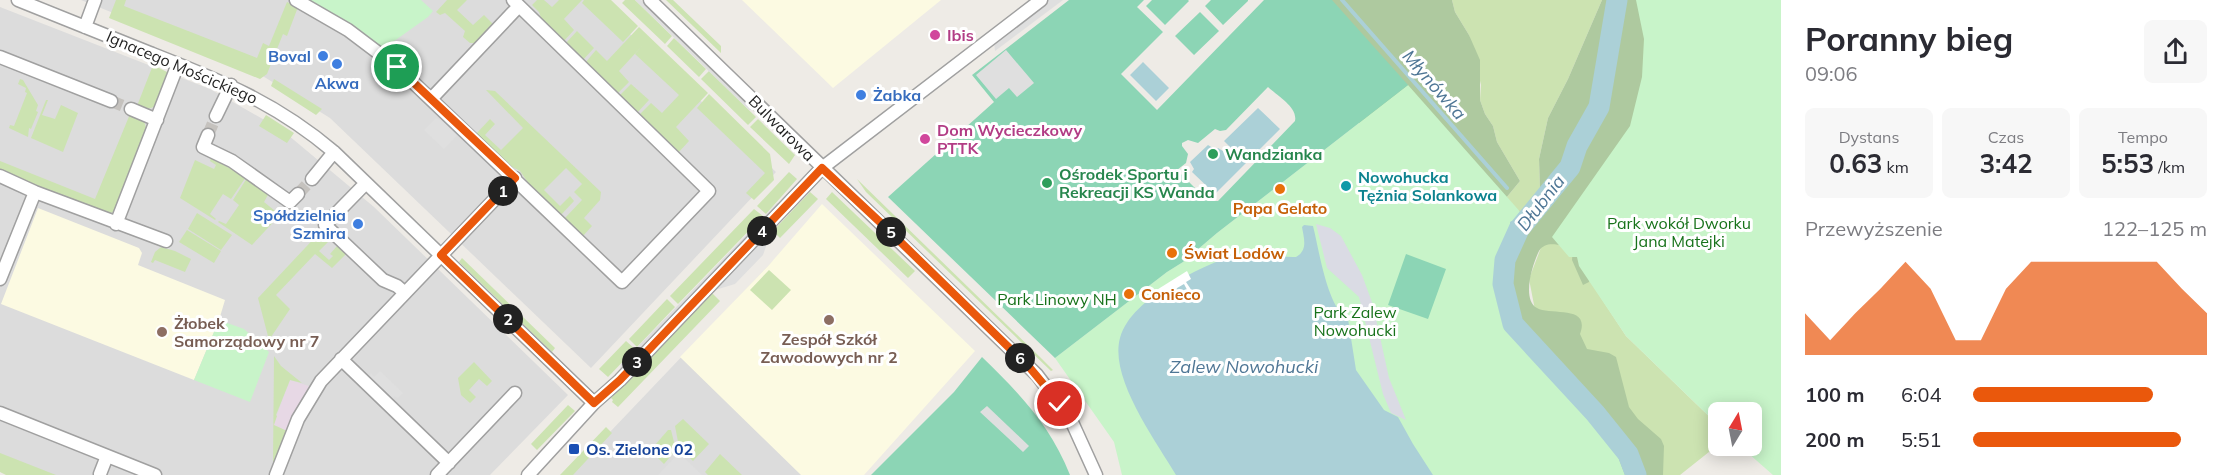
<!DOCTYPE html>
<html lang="pl">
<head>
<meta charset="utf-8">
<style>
	:root { --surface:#fff; --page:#f7f7f7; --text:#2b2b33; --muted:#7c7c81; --accent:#ea580c }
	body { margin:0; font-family:Mulish,sans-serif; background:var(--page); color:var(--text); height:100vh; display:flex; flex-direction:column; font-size:22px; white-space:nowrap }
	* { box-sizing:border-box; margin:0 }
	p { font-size:20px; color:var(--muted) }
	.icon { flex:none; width:33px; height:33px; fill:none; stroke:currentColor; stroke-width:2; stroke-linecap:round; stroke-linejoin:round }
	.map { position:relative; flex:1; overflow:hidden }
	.drawer { display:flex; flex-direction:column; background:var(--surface); width:450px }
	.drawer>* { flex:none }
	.needle { width:39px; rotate:10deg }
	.buttons { position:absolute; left:1708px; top:402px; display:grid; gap:12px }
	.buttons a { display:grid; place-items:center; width:54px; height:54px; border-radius:9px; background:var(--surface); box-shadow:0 3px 15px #0003; font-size:30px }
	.pin { position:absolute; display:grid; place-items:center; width:51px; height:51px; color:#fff; margin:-26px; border:3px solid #fff; border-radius:50%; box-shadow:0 2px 6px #0007 }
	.km { position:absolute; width:30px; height:30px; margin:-15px; border-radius:50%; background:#222; color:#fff; font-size:16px; line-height:30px; text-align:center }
	.round { display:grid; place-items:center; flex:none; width:63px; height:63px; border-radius:9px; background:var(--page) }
	.head { display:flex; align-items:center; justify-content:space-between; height:102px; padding:0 24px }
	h1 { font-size:33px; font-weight:700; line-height:45px }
	.metrics { display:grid; grid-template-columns:repeat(3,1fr); gap:9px; height:102px; padding:6px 24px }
	.metrics div { display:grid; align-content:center; border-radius:9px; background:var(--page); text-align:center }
	.metrics b { font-size:26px; font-weight:700 }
	.metrics small { font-size:16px; font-weight:400 }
	.metrics p { font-size:16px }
	.chart { height:168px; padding:12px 24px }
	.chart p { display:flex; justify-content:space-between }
	.chart svg { width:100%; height:108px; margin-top:6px; fill:var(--accent); opacity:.7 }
	ul { padding:0 24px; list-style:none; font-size:20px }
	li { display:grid; grid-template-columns:96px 72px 1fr; align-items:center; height:45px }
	li i { height:15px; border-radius:8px; background:var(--accent) }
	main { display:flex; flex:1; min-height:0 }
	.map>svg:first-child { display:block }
	.residential { fill:#dcdcdc }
	.industrial { fill:#e7d8e5 }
	.education { fill:#fcfae2 }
	.grass { fill:#cce3b1 }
	.forest { fill:#aec99f }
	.park { fill:#c8f4c9 }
	.pitch { fill:#8cd5b5; fill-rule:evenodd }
	.parking { fill:#dfdfdf }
	.plaza { fill:#dadbe4 }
	.water { fill:#abd0d7 }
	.pier { fill:#fff }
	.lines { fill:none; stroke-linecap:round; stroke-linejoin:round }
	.stream { stroke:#abd0d7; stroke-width:4 }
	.river { stroke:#abd0d7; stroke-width:21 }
	.minor-tunnel { stroke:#c5c2be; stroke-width:12; stroke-dasharray:12 6; stroke-linecap:butt }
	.minor-casing { stroke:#a0a0a0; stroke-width:15 }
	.minor { stroke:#fff; stroke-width:12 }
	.route-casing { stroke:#fff; stroke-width:12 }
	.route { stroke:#ea580c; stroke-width:8 }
	.hotel-dot { fill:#d1479c; stroke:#fff; stroke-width:2 }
	.shop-dot { fill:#3f7fe0; stroke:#fff; stroke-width:2 }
	.leisure-dot { fill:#2e9e5b; stroke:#fff; stroke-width:2 }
	.culture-dot { fill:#0f9aa8; stroke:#fff; stroke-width:2 }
	.food-dot { fill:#e8710a; stroke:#fff; stroke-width:2 }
	.education-dot { fill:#8d6e63; stroke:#fff; stroke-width:2 }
	.transit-dot { fill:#1a4fb4; stroke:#fff; stroke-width:2 }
	.labels { text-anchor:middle; stroke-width:6; stroke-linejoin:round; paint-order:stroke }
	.hotel-label { font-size:16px; font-weight:bold; fill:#b23c85; stroke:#fff; text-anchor:start }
	.shop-label { font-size:16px; font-weight:bold; fill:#366cbe; stroke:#fff; text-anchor:end }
	.street-label { font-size:16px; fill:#1f1f1f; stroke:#fff }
	.leisure-label { font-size:16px; font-weight:bold; fill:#27864d; stroke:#fff; text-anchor:start }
	.culture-label { font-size:16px; font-weight:bold; fill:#0d838f; stroke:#fff; text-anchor:start }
	.food-label { font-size:16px; font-weight:bold; fill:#c56008; stroke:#fff; text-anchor:start }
	.park-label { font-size:16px; fill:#17721a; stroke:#fff }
	.education-label { font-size:16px; font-weight:bold; fill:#785e54; stroke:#fff; text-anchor:start }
	.transit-label { font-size:16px; font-weight:bold; fill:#164399; stroke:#fff; text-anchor:start }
	.water-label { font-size:18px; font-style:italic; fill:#4e7695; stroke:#fff }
</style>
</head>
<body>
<main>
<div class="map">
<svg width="1781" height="475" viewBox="0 0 1781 475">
	<rect width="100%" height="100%" fill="#eeebe6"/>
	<path class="residential" d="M81 0H594L776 172 591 368 330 118 250 68Z
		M0 7 210 89 282 130 374 207 568 395 490 475H37L0 460Z
		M811 221 829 475H569Z"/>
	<path class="industrial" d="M290 380 312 387 289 432 273 425Z"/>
	<path class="education" d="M742 0H941L833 88Z
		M822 204 975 351 864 475H801L680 357 769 265Z
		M38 208 139 248 142 253 138 265 225 300 219 320 194 380 1 304Z"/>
	<path class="grass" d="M116 0H126L124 6 257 58 263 43 269 46 287 2 298 7 287 36 283 34 267 74 260 79 109 18Z
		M447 0H467L457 10 473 25 484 15 494 25 476 43H470L463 37 465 31 445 13 440 15 436 12Z
		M537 0H544L552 7 559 0H582L564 19 574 30 563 42 542 21 539 12 532 5Z
		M584 0H611L638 26 623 42 582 3Z
		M625 0H635L672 36 665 44 622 3Z
		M666 0H673L721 46V53Z
		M1452 0H1602L1568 79 1548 118 1539 159 1540 188 1536 203 1525 211 1511 210 1506 198 1520 181 1497 142 1493 126 1485 114 1480 100 1481 85 1469 35 1455 12Z
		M639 27 708 93 676 127 689 141 678 153 639 115 651 103 662 113 679 95 635 54 643 45 619 71 629 82 617 94 585 63 596 50 607 61Z
		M577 31 594 48 582 61 565 44Z
		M674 38 706 69 699 77 667 46Z
		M153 65 169 73C162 93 162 116 137 106Z
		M709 71 756 117 748 125 701 79Z
		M20 79 23 80 38 105 36 111 38 112 31 129 29 128 28 137 9 128 10 125 14 126 27 93 25 92 26 88 18 84Z
		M274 79 322 109 316 115 271 86Z
		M631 84 649 100 637 113 619 96Z
		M486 90 495 91 601 192 600 200 584 218 592 226 583 236 565 218 582 200 574 192 582 184 566 168 544 190 560 206 570 196 574 201 560 216 531 187 520 171 503 162 475 135 490 119 495 124 485 135 501 150 523 128Z
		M709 94 770 154 774 180 754 200 746 193 765 173 697 108Z
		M46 100H48L42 115 55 119 61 105 78 113 63 152 31 138Z
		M130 114 144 121 147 131 121 202C117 208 115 214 107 213L0 171V161L95 199Z
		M266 115 294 133 287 143 259 126Z
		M758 119 795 155 789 164 750 127Z
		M211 158 246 177 231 199 223 194 210 214 216 219 215 220 180 198 195 160 214 169 216 165 210 161Z
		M789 172 797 179 766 214 757 206Z
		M247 178 269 193 264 202 280 215 252 245 218 222 219 221 226 224 239 205 233 200Z
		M857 179 1042 359 1053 370 1051 371 866 192Z
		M810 192 818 199 780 238 773 231Z
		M832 192 915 271 908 278 826 199Z
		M754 209 763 216 678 304 670 296Z
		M197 213 232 235 221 250 188 229Z
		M187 230 221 251 214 263 179 242Z
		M321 231 330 240 319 251 329 260 333 256 330 254 337 246 346 254 332 268 315 254 276 295 290 309 269 340 258 298Z
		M1555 240 1577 257 1580 266 1626 336 1719 426V444L1680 475H1657L1535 310 1529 279 1542 245Z
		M161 247 175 251 191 259 185 272 155 260 153 263 151 262 155 252Z
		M462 258 555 348 552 352 459 262Z
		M769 270 791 290 772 310 750 290Z
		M712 293 720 301 618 407 612 402 613 400 611 398Z
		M667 299 675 307 637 347 629 339Z
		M626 341 635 349 608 377 599 369Z
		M274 356 281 366 302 383 290 380 276 415 277 416 274 425 287 431 275 464 273 463Z
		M474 362 492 381 487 386 479 379 469 390 476 397 470 403 461 395 458 378Z
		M568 405 575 411 537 450 531 444Z
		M683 419 709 444 693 461 679 447 675 426Z
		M606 427 612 433 573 475H560Z
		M668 430H671L676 450 664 464 655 455 659 451 655 445Z
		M0 453 56 475H6L0 472Z
		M720 454 742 475H708L705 472Z"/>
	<path class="forest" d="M1294 0H1452L1455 12 1469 35 1480 60V100L1485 114 1493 126 1497 142 1520 181 1506 198 1511 210 1525 211 1536 203 1540 189 1539 159 1548 118 1568 79 1602 0H1656L1668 25 1589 282 1583 285 1572 260 1573 248C1562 246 1546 239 1539 251 1533 263 1521 299 1537 308 1550 316 1591 304 1580 334L1587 349 1609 353 1616 357 1629 407 1638 419 1661 439 1664 446 1663 475H1546Z"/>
	<path class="park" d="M307 0H421L433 11 428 17 383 49Z
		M1636 0H1781V475H1773L1740 446H1752V412H1719V426L1626 336 1579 266 1577 257H1569L1552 237 1630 126 1642 77 1644 39Z
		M1408 85 1523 215 1508 249 1504 282 1515 322 1598 420 1617 454 1625 475H1122L1114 442 1055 358 1167 272 1183 262 1217 233Z
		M219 320 244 329 269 352 250 402 194 380Z"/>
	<path class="pitch" d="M1069 0H1144L1137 7 1163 32 1121 74 1157 110 1264 0H1332L1408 85 1217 233 1183 262 1167 272 1055 358 888 197 994 102 972 75ZM1268 87C1277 96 1298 107 1295 121L1218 201H1208L1177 170 1186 163 1188 154 1182 146V143L1188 140 1198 143 1215 129 1220 131 1226 130Z
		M1152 0H1188L1189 1 1165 25 1146 6Z
		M1211 0H1248V1L1223 25 1205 6Z
		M1200 12 1219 31 1194 55 1175 36Z
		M1406 254 1446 269 1428 319 1388 305Z
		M982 357C1020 394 1050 425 1070 475H871L954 392Z"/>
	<path class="parking" d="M635 0H641L756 110H749Z
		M1047 0H1063L995 51 994 42Z
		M1006 50 1034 83 1017 97 1009 88 996 99 976 75Z
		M436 118 460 132 444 149 424 130Z
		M777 203H782L620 369 621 364Z
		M771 232 763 255 735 284 715 290Z
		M380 371 403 393 398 398 394 396 393 405 367 380 371 373 374 377Z
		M987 406 1029 446 1023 452 980 412Z
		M679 453 702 475H658Z"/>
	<path class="plaza" d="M1316 224 1330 228 1341 236 1362 275 1373 305 1389 378 1406 420 1391 413 1383 394 1359 297 1327 268Z"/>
	<path class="water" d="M1143 62 1169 88 1156 101 1130 75Z
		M1258 108 1280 129 1215 194 1192 172 1194 169 1190 162 1208 145 1216 150 1218 148 1238 160 1241 158 1224 141Z
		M1304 225 1313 226C1319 249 1327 308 1348 319L1356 370 1384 410 1398 417 1413 444 1433 475H1176C1156 441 1109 378 1120 338 1126 316 1148 299 1166 288 1190 273 1218 258 1246 254 1263 251 1279 258 1296 257 1308 250 1304 239 1302 227Z"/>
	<path class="pier" d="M1187 271 1191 279 1186 282 1198 300 1194 303 1184 284 1160 298 1155 291Z"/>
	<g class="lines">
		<path class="stream" d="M1342 0 1507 188
			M1512 223 1517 232"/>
		<path class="river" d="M1617 0 1599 107 1577 146 1570 167 1519 229 1505 260 1503 284 1513 324 1595 413 1628 454 1636 475"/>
		<path class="minor-tunnel" d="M111 101 131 109
			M208 135 216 116
			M298 194 312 179"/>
		<g class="minor-casing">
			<path id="minor" d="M18 0C62 18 106 35 150 53 221 81 275 102 334 152L594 403
				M296 0 348 30 397 67 622 282 709 191 513 0
				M650 0 1037 375 1071 420 1096 475
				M85 27 95 0
				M0 57 111 101
				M431 99 519 6
				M131 109 157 120
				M216 116 231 85
				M208 135 203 147 232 161 290 202 298 194
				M0 176 35 192 166 241
				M312 179 334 152
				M366 183 325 225 383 280 397 286 405 293
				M116 224 178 64
				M0 279 35 192
				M341 359 449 463
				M0 413 155 475
				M100 474 107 456
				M276 475 298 419 321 381 515 178
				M437 475 515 393
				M528 475 594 403 620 380 822 168 1041 0"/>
		</g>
		<use href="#minor" class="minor"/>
	</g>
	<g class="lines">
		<g class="route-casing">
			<path id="route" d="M397 67 515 178 441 255 594 403 620 380 822 168 882 224 1030 368 1060 404"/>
		</g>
		<use href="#route" class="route"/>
	</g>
	<g class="hotel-dot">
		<circle cx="935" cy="35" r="6"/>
		<circle cx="925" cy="139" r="6"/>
	</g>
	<g class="shop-dot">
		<circle cx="323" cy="56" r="6"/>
		<circle cx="337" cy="64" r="6"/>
		<circle cx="861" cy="95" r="6"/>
		<circle cx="358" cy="224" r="6"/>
	</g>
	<g class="leisure-dot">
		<circle cx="1213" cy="154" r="6"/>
		<circle cx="1047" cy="183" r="6"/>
	</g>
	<circle class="culture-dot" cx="1346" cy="186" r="6"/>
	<g class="food-dot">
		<circle cx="1280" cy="189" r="6"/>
		<circle cx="1172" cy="253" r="6"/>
		<circle cx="1129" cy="294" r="6"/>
	</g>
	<g class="education-dot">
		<circle cx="829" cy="320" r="6"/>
		<circle cx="162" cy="332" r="6"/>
	</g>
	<rect class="transit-dot" x="568" y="443" width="12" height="12" rx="3"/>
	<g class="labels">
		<g class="hotel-label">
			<text x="947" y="41">Ibis</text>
			<text x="937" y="136">Dom Wycieczkowy<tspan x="937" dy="18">PTTK</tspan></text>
		</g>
		<g class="shop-label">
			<text x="311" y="62">Boval</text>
			<text x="337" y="89" text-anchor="middle">Akwa</text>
			<text x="873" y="101" text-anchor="start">Żabka</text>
			<text x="346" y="221">Spółdzielnia<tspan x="346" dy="18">Szmira</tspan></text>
		</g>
		<g class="street-label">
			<text transform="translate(182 67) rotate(23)" y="6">Ignacego Mościckiego</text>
			<text transform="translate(782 128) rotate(45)" y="6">Bulwarowa</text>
		</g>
		<g class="leisure-label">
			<text x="1225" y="160">Wandzianka</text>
			<text x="1059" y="180">Ośrodek Sportu i<tspan x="1059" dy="18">Rekreacji KS Wanda</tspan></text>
		</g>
		<g class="culture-label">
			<text x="1358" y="183">Nowohucka<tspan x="1358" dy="18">Tężnia Solankowa</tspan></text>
		</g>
		<g class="food-label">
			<text x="1280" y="214" text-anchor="middle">Papa Gelato</text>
			<text x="1184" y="259">Świat Lodów</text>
			<text x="1141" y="300">Conieco</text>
		</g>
		<g class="park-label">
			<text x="1679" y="229">Park wokół Dworku<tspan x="1679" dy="18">Jana Matejki</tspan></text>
			<text x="1057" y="305">Park Linowy NH</text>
			<text x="1355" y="318">Park Zalew<tspan x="1355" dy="18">Nowohucki</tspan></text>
		</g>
		<g class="education-label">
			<text x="174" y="329">Żłobek<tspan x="174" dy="18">Samorządowy nr 7</tspan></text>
			<text x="829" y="345" text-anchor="middle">Zespół Szkół<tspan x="829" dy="18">Zawodowych nr 2</tspan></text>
		</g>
		<g class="transit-label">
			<text x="586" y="455">Os. Zielone 02</text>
		</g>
		<g class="water-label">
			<text transform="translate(1434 85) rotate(49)" y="6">Młynówka</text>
			<text transform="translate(1541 203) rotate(-52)" y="6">Dłubnia</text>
			<text x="1244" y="373">Zalew Nowohucki</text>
		</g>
	</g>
</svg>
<div class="buttons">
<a><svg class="needle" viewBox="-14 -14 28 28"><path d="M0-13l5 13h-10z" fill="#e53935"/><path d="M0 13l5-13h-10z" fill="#7c7c81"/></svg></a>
</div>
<div class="pin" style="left:397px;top:67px;background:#1e9e55"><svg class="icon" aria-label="arrive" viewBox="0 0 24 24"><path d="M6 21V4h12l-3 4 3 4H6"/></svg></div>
<div class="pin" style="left:1060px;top:404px;background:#d93025"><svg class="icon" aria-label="check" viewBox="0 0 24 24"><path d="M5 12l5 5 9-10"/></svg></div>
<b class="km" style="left:503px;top:191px">1</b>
<b class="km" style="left:508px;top:319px">2</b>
<b class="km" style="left:637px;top:362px">3</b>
<b class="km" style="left:762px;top:231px">4</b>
<b class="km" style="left:891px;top:232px">5</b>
<b class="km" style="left:1020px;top:358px">6</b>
</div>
<section class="drawer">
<div class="head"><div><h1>Poranny bieg</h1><p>09:06</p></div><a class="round"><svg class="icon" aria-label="share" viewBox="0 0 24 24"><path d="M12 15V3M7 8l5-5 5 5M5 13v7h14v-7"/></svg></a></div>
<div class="metrics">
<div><p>Dystans</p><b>0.63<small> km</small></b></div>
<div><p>Czas</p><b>3:42</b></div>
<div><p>Tempo</p><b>5:53<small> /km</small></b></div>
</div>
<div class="chart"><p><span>Przewyższenie</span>122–125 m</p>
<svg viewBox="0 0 160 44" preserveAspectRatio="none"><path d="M0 44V27L10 38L20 27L30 17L40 6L50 17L60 38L70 38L80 17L90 6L100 6L110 6L120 6L130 6L140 6L150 17L160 27V44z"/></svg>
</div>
<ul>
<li><b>100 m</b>6:04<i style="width:77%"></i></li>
<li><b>200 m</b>5:51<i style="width:89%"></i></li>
</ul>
</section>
</main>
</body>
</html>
